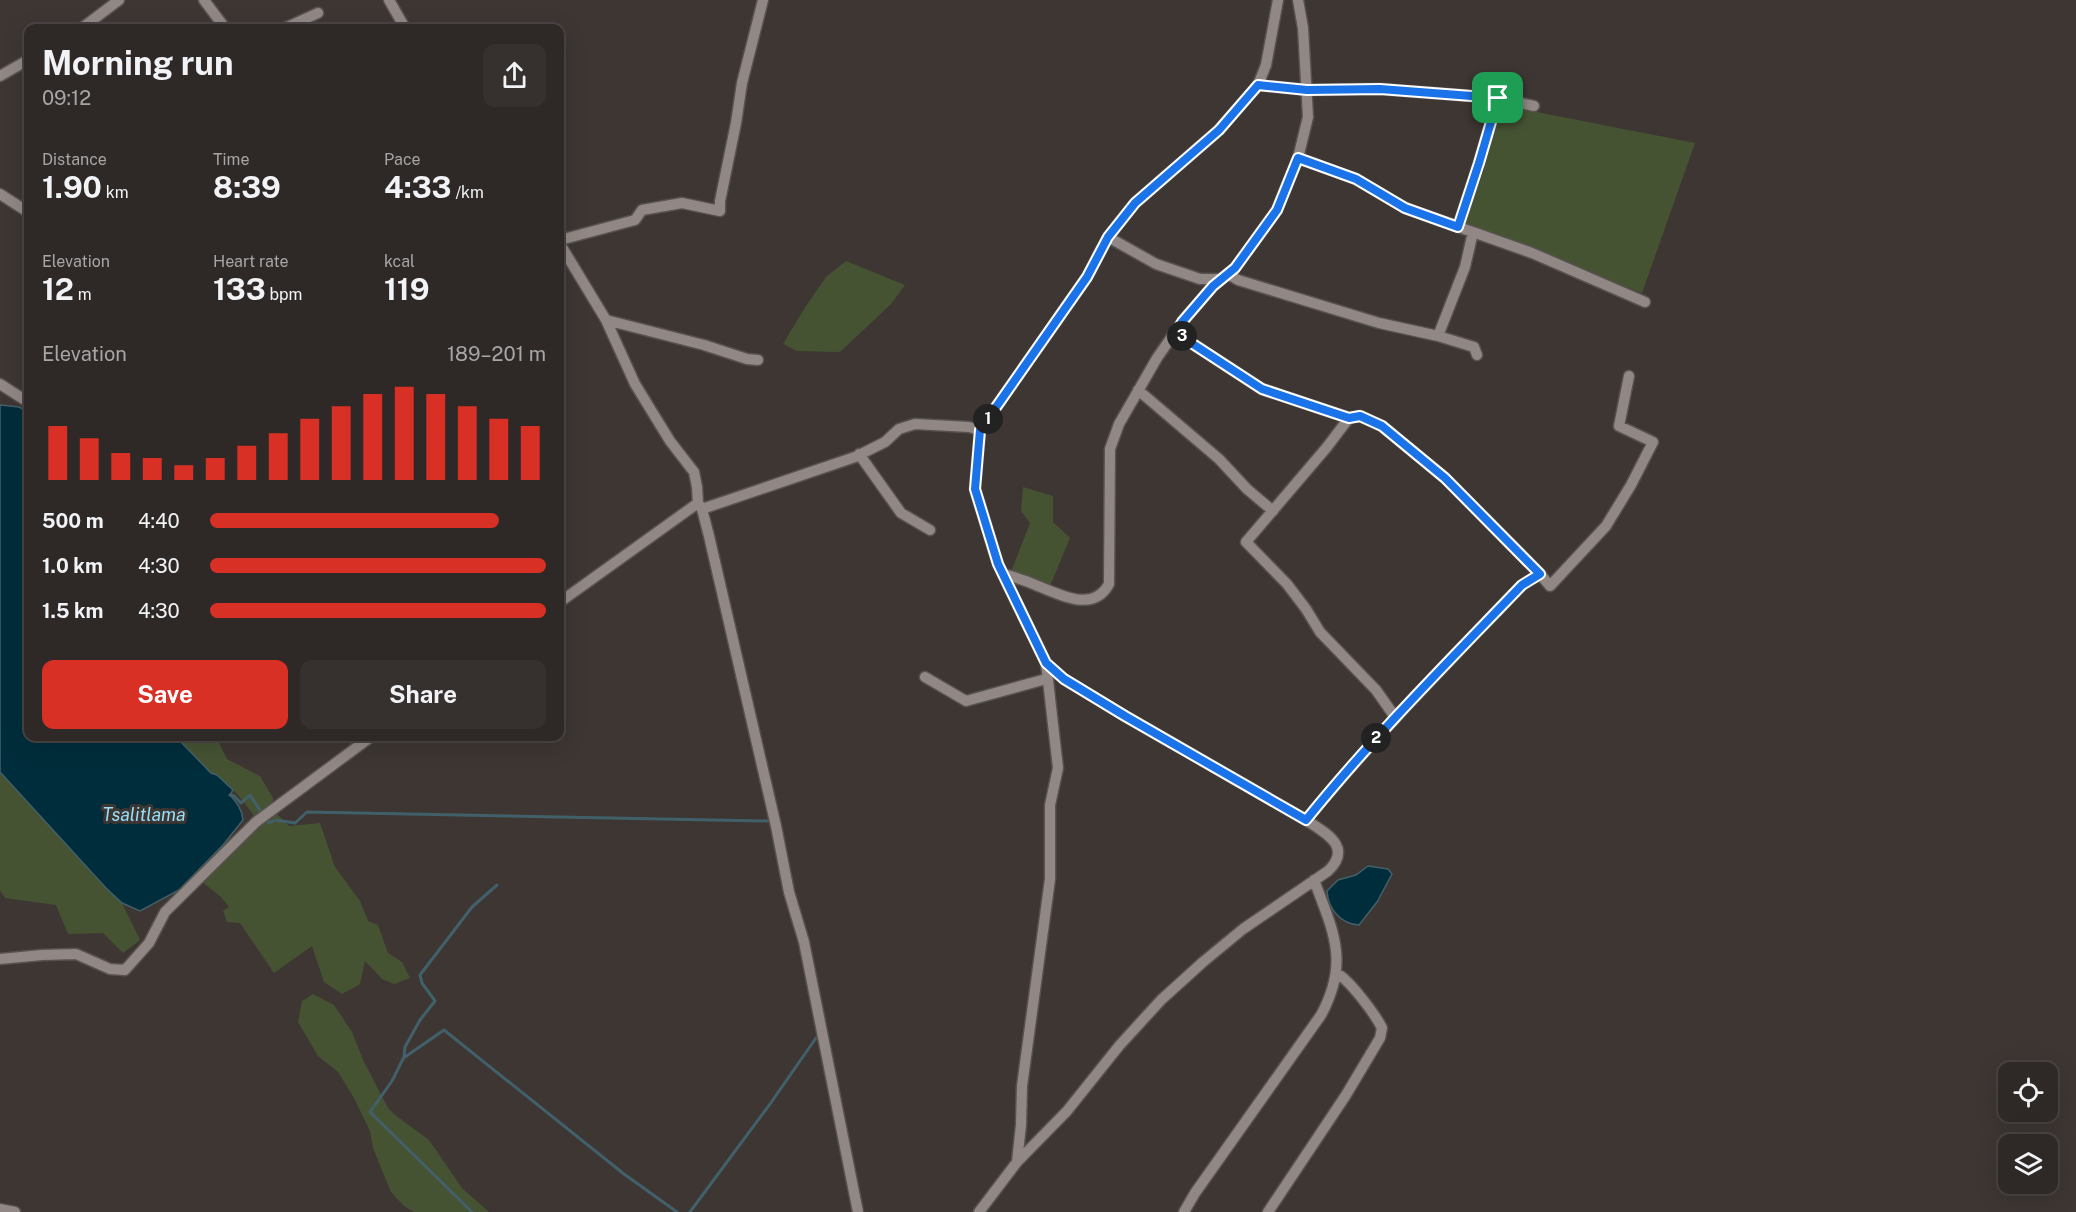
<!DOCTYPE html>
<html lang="en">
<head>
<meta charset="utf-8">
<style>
	:root { --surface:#2e2826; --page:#36302e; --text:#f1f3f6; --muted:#a7a6a7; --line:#494443; --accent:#d93025 }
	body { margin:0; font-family:"Public Sans",sans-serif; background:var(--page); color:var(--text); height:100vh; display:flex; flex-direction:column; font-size:22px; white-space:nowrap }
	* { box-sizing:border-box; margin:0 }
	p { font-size:20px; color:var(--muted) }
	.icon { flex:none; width:33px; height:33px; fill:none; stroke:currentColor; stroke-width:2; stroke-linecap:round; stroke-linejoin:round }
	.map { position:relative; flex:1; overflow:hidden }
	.drawer { position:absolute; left:24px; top:24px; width:540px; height:717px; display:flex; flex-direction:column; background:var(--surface); border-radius:12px; box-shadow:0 6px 24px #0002,0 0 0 2px var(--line) }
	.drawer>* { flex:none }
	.controls { position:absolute; left:1998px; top:1062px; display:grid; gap:12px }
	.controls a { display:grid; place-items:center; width:60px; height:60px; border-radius:12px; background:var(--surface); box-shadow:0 6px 24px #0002,0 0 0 2px var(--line); font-size:30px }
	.pin { position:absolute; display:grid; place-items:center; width:51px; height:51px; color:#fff; margin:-26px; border-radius:12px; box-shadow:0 3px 9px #0006 }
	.km { position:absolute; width:30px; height:30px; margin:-15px; border-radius:50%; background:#222; color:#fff; font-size:16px; line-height:30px; text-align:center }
	.round { display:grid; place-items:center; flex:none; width:63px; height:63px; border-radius:12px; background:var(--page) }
	.overview { display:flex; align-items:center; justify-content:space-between; height:102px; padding:0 18px }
	h1 { font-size:33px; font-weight:700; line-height:45px }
	.metrics { display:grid; grid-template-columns:repeat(3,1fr); gap:9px; height:102px; padding:6px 18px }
	.metrics div { display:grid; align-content:center }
	.metrics b { font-size:30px; font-weight:700 }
	.metrics small { font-size:16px; font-weight:400 }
	.metrics p { font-size:16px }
	.chart { height:168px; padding:12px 18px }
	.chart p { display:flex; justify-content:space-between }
	.chart svg { width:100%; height:108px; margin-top:6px; stroke:var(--accent); stroke-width:6 }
	.action { display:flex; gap:12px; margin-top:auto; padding:12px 18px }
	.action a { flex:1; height:69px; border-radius:12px; background:var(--accent); color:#fff; font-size:24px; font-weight:700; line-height:69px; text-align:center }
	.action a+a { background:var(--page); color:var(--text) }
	ul { padding:0 18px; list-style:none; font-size:20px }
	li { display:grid; grid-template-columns:96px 72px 1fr; align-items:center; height:45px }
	li i { height:15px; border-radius:8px; background:var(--accent) }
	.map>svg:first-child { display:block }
	.green { fill:#465333 }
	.water { fill:#002d3b; stroke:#42606a; stroke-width:1.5 }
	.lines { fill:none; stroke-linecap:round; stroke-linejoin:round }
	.stream { stroke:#42606a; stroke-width:3 }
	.minor-casing { stroke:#58524f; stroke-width:13 }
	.minor { stroke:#918885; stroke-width:10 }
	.route-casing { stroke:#fff; stroke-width:12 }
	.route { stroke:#1a73e8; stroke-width:8 }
	.labels { text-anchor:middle; stroke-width:6; stroke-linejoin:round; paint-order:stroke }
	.water-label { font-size:18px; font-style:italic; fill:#95dffb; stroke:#3d3633 }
</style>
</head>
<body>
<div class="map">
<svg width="2076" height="1212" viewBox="0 0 2076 1212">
	<rect width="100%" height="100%" fill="#3d3633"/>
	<path class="green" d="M1501 105 1695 143 1642 293 1463 224 1483 173Z
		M846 261 905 285 891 304 840 352 797 351 783 344 804 309 826 277Z
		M1023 487 1053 496V522L1070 538 1050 586 1011 572 1030 523 1021 511Z
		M176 737H216L227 759 260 776 273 798 272 809 289 826 320 823 335 867 360 901 368 921 378 925 388 953 402 962 410 978 394 984 382 979 365 961 360 984 342 994 324 982 312 946 274 973 240 923 227 922 223 911 229 907 221 897 202 882 259 822C248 808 228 778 211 773Z
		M0 772 106 888 122 903 140 940 123 953 103 933 68 934 56 905 5 898 0 890Z
		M313 994 334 1005 352 1032 364 1062 388 1108 395 1115 429 1140 462 1188 489 1212H414L404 1206 391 1192 373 1148 370 1131 354 1098 338 1072 318 1056 298 1022 302 1001Z"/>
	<path class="water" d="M0 405 19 407 28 412V736L176 737 211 773 217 775 233 790 230 795C237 803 242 809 243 820L223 845 179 890 140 911 122 903 106 888 0 772Z
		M1368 866 1388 869 1392 874 1377 902 1359 925C1340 924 1328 908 1327 891L1338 880 1356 875Z"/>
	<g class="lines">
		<path class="stream" d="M230 795 234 796 241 803 250 795 260 810
			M267 820 269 823 273 821
			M276 820 295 823 307 812 770 821
			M405 1057 444 1030 624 1174 677 1212
			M472 1212 370 1112 392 1081 404 1057 405 1047 420 1020 435 1001 422 983 420 975 472 907 497 885
			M690 1212 770 1104 816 1038"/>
		<g class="minor-casing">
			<path id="minor" d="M204 0 225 28
				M389 0 405 28
				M82 28 119 0
				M285 28 318 13
				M0 76 28 60
				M1258 85 1307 90 1380 89 1498 98 1534 106
				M1298 158 1356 179 1405 208 1532 253 1645 302
				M0 194 28 212
				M1458 227 1479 163 1498 98
				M1108 237 1156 264 1200 279H1222
				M560 240 635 220 642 210 682 203 720 211V201L736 123 742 83 763 0
				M560 244 606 320 635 384 670 441 694 472 697 487 698 503 702 509 709 536 776 826 789 892 804 942 858 1212
				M1228 274 1238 280 1379 323 1438 336 1474 347 1477 355
				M606 320 704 345 747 359 758 360
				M1176 333 1262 389 1349 418 1360 416 1382 426 1445 478 1540 574 1550 586 1606 526 1631 485 1653 442 1619 426 1629 376
				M1438 336 1465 267 1473 232
				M0 384 28 402
				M1138 390 1219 459 1247 489 1273 511
				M1349 418 1327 447 1246 542 1287 584 1306 609 1320 632 1376 690 1395 717
				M859 454 901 513 930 530
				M702 509 855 457 885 442 899 429 915 424 969 427 980 430
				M1003 574C1015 577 1027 581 1038 586 1061 595 1093 613 1109 584L1110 449 1119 424 1157 358 1182 322 1213 286 1235 268 1277 210 1298 158 1308 117 1303 28 1298 0
				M560 602 698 503
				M925 677 966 701 1046 679
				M1306 820C1374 737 1448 662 1522 585L1540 574
				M0 959 42 955 76 954 110 969 125 970 149 943 165 912 256 822 372 736
				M1017 1162 1021 1125 1022 1086 1050 879V805L1058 768 1046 663
				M0 1209 15 1212
				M979 1212 1017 1162 1067 1111 1119 1046 1161 1000 1203 962 1243 929 1328 871C1353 847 1326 833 1306 820L1125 716 1064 679 1046 663 998 564 975 489 980 430 1087 277 1108 237 1135 203 1219 130 1258 85 1266 65 1278 0
				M1184 1212 1195 1193 1321 1015C1350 962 1333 931 1314 880
				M1268 1212 1346 1095 1380 1038 1382 1028C1375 1014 1349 979 1336 973"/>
		</g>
		<use href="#minor" class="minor"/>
	</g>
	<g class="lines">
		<g class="route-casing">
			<path id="route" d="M1258 85 1307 90 1380 89 1498 98 1479 163 1458 227 1405 208 1356 179 1298 158 1277 210 1235 268 1213 286 1182 322 1176 333 1262 389 1349 418 1360 416 1382 426 1445 478 1540 574 1522 585C1448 662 1373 737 1306 820L1125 716 1064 679 1046 663 998 564 975 489 980 430 1087 277 1108 237 1135 203 1219 130Z"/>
		</g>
		<use href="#route" class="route"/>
	</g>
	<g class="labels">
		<g class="water-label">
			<text x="144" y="821">Tsalitlama</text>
		</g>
	</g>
</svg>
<div class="controls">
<a><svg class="icon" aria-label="locate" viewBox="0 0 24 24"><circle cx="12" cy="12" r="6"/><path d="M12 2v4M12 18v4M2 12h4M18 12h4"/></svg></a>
<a><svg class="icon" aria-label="layers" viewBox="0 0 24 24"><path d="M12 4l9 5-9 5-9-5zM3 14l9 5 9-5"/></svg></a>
</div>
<div class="pin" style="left:1498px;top:98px;background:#1e9e55"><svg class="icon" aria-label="arrive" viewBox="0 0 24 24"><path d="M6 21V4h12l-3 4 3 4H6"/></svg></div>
<b class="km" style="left:988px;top:419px">1</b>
<b class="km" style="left:1376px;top:738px">2</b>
<b class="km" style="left:1182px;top:336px">3</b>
<section class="drawer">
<div class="overview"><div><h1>Morning run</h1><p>09:12</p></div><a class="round"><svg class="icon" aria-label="share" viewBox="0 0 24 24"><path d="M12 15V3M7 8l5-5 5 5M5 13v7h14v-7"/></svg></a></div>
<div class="metrics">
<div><p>Distance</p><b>1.90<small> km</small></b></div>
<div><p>Time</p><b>8:39</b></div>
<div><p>Pace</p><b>4:33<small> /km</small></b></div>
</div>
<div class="metrics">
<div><p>Elevation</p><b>12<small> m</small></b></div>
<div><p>Heart rate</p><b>133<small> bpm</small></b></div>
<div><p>kcal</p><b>119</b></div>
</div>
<div class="chart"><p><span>Elevation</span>189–201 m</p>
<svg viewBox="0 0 160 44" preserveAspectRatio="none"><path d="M5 44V22M15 44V27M25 44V33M35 44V35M45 44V38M55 44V35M65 44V30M75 44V25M85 44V19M95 44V14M105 44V9M115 44V6M125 44V9M135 44V14M145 44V19M155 44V22"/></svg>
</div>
<ul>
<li><b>500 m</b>4:40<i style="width:86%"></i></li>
<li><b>1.0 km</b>4:30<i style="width:100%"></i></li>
<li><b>1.5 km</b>4:30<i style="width:100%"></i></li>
</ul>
<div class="action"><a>Save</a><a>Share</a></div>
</section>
</div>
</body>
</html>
